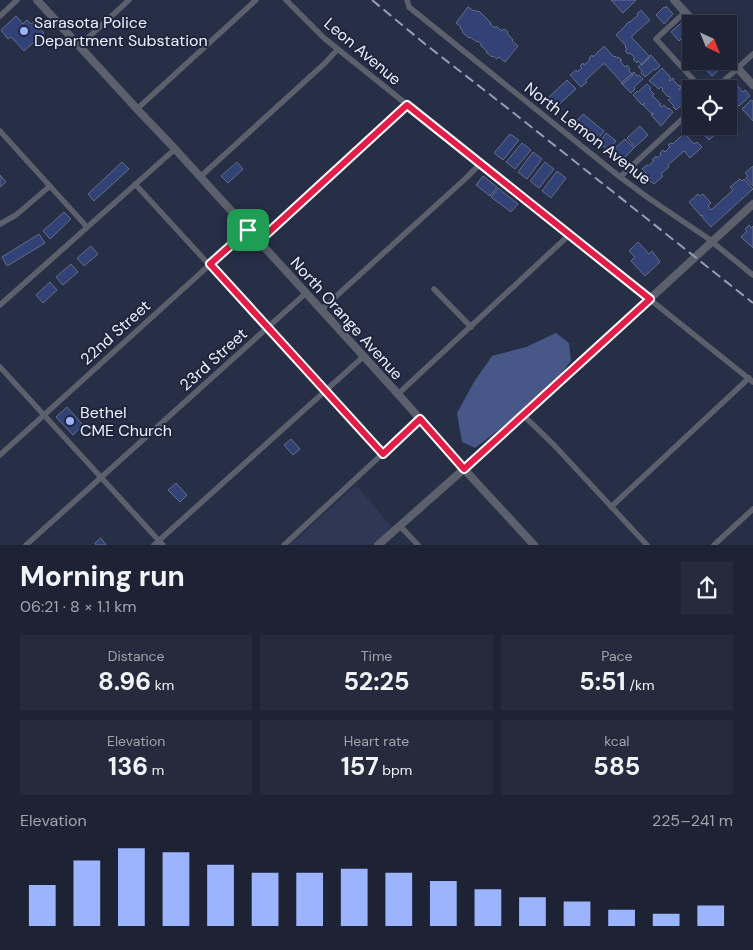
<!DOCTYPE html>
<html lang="en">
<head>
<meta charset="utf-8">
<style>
	:root { --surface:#1d2334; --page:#252b3c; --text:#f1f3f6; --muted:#a0a4ac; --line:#3b404f; --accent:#9bb4fd }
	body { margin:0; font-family:"DM Sans",sans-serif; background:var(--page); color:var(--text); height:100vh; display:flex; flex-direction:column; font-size:19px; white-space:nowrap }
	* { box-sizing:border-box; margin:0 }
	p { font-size:16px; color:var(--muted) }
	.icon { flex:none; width:28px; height:28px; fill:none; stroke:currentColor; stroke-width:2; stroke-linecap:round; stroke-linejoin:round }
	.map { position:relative; height:545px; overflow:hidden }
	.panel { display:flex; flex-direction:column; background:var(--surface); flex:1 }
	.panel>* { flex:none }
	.needle { width:32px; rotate:137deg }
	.tools { position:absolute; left:682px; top:15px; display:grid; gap:10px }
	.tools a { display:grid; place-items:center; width:55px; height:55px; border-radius:0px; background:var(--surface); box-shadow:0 1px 4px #0004,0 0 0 1px var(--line); font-size:25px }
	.pin { position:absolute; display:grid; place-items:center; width:42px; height:42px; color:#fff; margin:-21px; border-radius:10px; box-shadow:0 2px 8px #0006 }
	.round { display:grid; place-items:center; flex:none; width:52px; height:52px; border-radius:0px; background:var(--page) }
	.summary { display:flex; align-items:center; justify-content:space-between; height:85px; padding:0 20px }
	h1 { font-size:28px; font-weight:700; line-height:38px }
	.figures { display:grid; grid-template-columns:repeat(3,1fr); gap:8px; height:85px; padding:5px 20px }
	.figures div { display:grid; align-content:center; border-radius:0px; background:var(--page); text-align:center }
	.figures b { font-size:25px; font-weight:700 }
	.figures small { font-size:14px; font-weight:400 }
	.figures p { font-size:14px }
	.chart { height:140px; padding:10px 20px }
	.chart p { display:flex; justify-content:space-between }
	.chart svg { width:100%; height:90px; margin-top:5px; stroke:var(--accent); stroke-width:6 }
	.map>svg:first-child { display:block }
	.built { fill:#2e3854 }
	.green { fill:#475787 }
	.building { fill:#324277; stroke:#646d87 }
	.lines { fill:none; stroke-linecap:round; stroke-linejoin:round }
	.minor { stroke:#5c606c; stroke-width:5.5 }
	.tertiary { stroke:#5c606c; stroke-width:8 }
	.rail { stroke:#989eaf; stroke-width:2; stroke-dasharray:10 5; stroke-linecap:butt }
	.route-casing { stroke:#fff; stroke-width:10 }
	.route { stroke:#e11d48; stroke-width:6 }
	.poi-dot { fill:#9bb4fd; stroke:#1e253c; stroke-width:2 }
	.labels { text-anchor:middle; stroke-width:4; stroke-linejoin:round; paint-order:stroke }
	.poi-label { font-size:16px; fill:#edf1fd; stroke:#1e253c; text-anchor:start }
	.street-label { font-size:16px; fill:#edf1fd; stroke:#1e253c }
</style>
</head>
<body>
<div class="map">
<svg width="753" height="545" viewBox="0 0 753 545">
	<rect width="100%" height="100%" fill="#272f46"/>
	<path class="built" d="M356 485 392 527 371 545H290Z"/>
	<path class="green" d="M556 333 569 343 571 361 556 380 513 419 475 448 462 442 457 413 474 382 492 356 526 347Z"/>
	<path class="building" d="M611 0H636L623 13Z
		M666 6 673 14 664 24 656 15 664 7 665 8Z
		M468 7 474 11 475 10 478 12 479 11 491 23 490 24 495 28 496 26 502 31 504 29 508 32 507 33 513 40 512 41 518 46 505 62 499 57 497 59 493 56 492 57 486 52 487 51 481 46V44L478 41 477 42 470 37 469 38 462 32 463 31 460 28 461 27 456 23Z
		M641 10 650 20 632 36V38L650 57 642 65 638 61 637 63 633 59 635 58 630 53 628 54 625 51 627 49 625 47 626 46 616 35 626 25V24L629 22H630L638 15 637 14Z
		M16 16 23 24 27 20 31 24 34 22 44 33 24 51 14 40 11 37 8 39 1 30Z
		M682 23 689 31 679 41 671 32 680 24Z
		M690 34 691 36V54L681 43Z
		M604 46 614 57 615 56 617 58 618 57 622 60 620 61 625 67 627 65 630 69 629 71 633 75 623 84 605 64H603L586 80H585L587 82 581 87 570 75 576 70 578 72V71L582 68 580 66 583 63 584 65 590 60 589 58 592 55 593 57Z
		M651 55 660 66 655 70 654 69 645 77 641 73 642 71 638 67Z
		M711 61H717L721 66 720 67 721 68 712 76 704 68Z
		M662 68 671 78 669 80 670 81 673 78 674 79 673 80 679 86 680 85 681 87 678 90 681 88 690 98 686 103 685 102 676 110 673 107 674 106 668 100 671 98 669 96 668 97 662 90 663 89 661 87 659 89 649 81Z
		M634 72 637 76 639 75 643 79 634 87 635 89 631 93 621 83Z
		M567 80 576 89 555 108 547 99Z
		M735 83 743 92 745 90 750 96 739 106 737 104 731 110 730 108 729 109V92L732 89 730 88Z
		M647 84 651 88 649 89 654 94 652 96 653 97H654L661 104 659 105 661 107 664 105 668 109 669 108 673 112 661 126 651 115 654 113 652 114 643 105 645 103 642 105 633 95 637 91 638 92Z
		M751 100 753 101V121L742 109Z
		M583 114 604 131 597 140 575 123Z
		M640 126 648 135 635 147 627 138Z
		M700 126H717L720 130 709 140 704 135 706 133Z
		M606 133 616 141 608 150 599 143Z
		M684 133 694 144 697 142 702 147 690 158 685 152V151L684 152V151L668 165 669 167 661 174 663 176 654 184 649 180 651 178 642 169 647 165 648 166 654 161 652 160 656 156 657 158 661 155 660 153 663 150 665 152 670 147 668 145 671 143 673 144Z
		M510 134 519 140 503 160 494 153Z
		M625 139 634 148 621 161 612 151Z
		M522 143 531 150 515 169 506 162Z
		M533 152 542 159 527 179 518 172Z
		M122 162 129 169 94 201 88 194Z
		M237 162 243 169 228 183 221 176Z
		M545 162 554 169 539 188 530 181Z
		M753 166V186L746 178 748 176 745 173Z
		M557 171 566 178 551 198 542 191Z
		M0 175 6 182 0 187Z
		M483 176 497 187 490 196 476 185Z
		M740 179 742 181 744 179 753 189 711 227 702 217 703 216 702 215 701 216 689 202 698 194 700 196 703 194 711 203 708 206 711 210 733 190 730 187Z
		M498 188 518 204 511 212 491 197Z
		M64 212 71 219 50 239 43 231Z
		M749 225 751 228 753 226V248L741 237 747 231 745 229Z
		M39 234 45 243 7 266 2 257Z
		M638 242 649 254 652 251 660 262 645 276 631 261 635 257 629 251Z
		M91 246 98 254 84 266 77 258Z
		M71 264 78 272 63 285 56 277Z
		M50 282 57 290 43 303 36 295Z
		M67 407 83 425 73 435 56 417Z
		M291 439 300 449 293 455 284 445Z
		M176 483 187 495 180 502 168 490Z
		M101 538 106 545H96L95 543Z"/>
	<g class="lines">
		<path class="minor" d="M286 0 324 38 753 382
			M407 0 409 7 620 177 647 197 706 237 753 275
			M685 12 656 39 702 89
			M0 16 17 0
			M79 46 129 0
			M715 89 753 54
			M137 109 256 0
			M0 131 87 227
			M200 177 325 63 338 49
			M620 177 691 111
			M135 184 383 454
			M0 224 16 215 50 186
			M259 241 407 105
			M434 289 471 327
			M0 305 175 149
			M321 310 465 179 480 164
			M0 367 163 545
			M398 394 569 235
			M523 415 553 444 647 545
			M0 455 248 230
			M611 507 749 378
			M400 526 418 545
			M26 545 306 293
			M154 545 364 356
			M284 545 420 419
			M714 545 753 509"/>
		<path class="tertiary" d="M37 0 137 109 175 149 398 394 464 469 534 545
			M674 0 696 24
			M729 59 753 85
			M378 545 481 454 753 204"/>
		<path class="rail" d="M372 0 425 44 515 114 753 303"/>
	</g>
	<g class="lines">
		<g class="route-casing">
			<path id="route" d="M407 105 650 299 464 469 420 419 383 454 210 264 248 230 259 241Z"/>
		</g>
		<use href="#route" class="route"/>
	</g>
	<g class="poi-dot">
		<circle cx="24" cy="31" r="5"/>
		<circle cx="70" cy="421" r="5"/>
	</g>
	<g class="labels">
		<g class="poi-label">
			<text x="34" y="28">Sarasota Police<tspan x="34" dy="18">Department Substation</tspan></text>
			<text x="80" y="418">Bethel<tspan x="80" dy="18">CME Church</tspan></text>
		</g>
		<g class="street-label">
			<text transform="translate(363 51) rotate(40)" y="6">Leon Avenue</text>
			<text transform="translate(588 133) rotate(38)" y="6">North Lemon Avenue</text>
			<text transform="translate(347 318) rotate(48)" y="6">North Orange Avenue</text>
			<text transform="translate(115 332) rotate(-42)" y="6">22nd Street</text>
			<text transform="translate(213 359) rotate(-42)" y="6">23rd Street</text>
		</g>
	</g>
</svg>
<div class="tools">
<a><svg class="needle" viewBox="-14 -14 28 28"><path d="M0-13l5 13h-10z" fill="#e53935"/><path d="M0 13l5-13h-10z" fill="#a0a4ac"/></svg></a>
<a><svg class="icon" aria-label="locate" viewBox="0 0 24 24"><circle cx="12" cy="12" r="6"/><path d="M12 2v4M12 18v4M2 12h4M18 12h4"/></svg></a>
</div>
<div class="pin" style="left:248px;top:230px;background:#1e9e55"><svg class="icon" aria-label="arrive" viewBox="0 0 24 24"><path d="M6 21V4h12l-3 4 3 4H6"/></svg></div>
</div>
<section class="panel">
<div class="summary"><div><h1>Morning run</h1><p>06:21 · 8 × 1.1 km</p></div><a class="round"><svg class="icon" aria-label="share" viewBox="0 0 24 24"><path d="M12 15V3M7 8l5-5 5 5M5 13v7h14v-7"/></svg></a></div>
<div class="figures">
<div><p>Distance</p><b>8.96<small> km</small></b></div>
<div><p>Time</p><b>52:25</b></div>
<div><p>Pace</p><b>5:51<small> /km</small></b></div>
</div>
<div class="figures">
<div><p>Elevation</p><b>136<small> m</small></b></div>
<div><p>Heart rate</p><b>157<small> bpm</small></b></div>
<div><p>kcal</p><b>585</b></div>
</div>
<div class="chart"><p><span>Elevation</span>225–241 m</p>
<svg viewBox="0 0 160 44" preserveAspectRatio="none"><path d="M5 44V24M15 44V12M25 44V6M35 44V8M45 44V14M55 44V18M65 44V18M75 44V16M85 44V18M95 44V22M105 44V26M115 44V30M125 44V32M135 44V36M145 44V38M155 44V34"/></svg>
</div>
</section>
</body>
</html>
